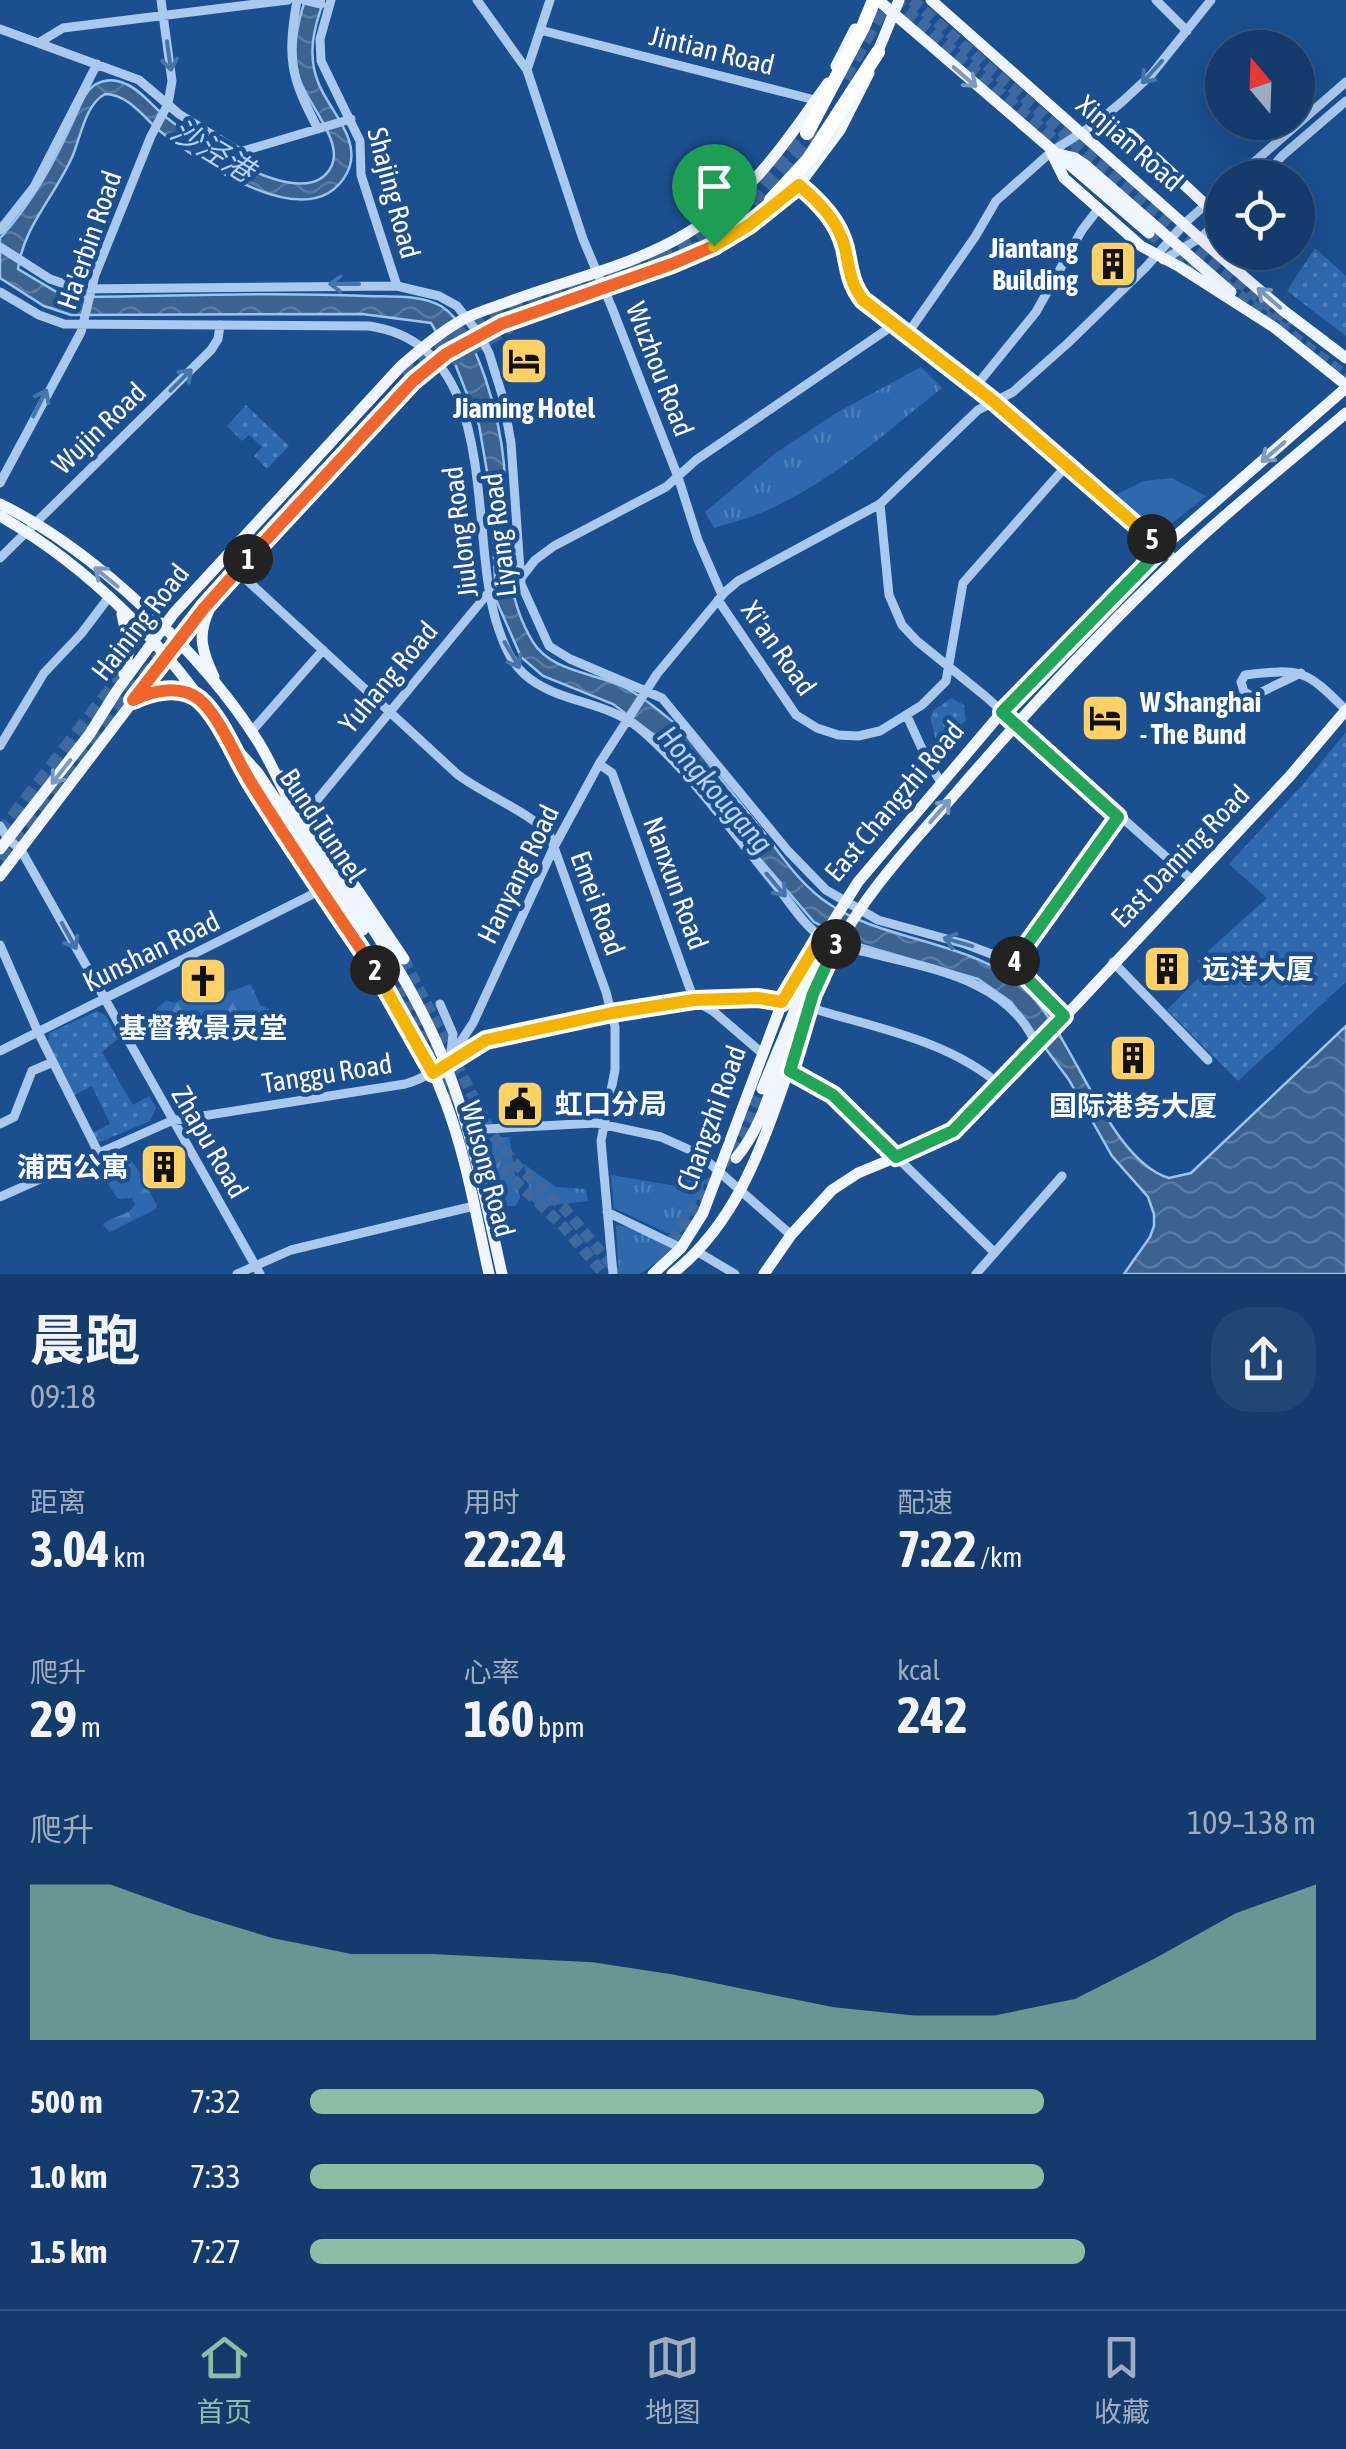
<!DOCTYPE html>
<html lang="zh">
<head>
<meta charset="utf-8">
<style>
	:root { --surface:#143b6b; --page:#214673; --text:#f1f3f6; --muted:#9dadc1; --line:#33557e; --accent:#8abfa5 }
	body { margin:0; font-family:"Asap Condensed","Noto Sans SC",sans-serif; background:var(--page); color:var(--text); height:100vh; display:flex; flex-direction:column; font-size:38px; white-space:nowrap }
	* { box-sizing:border-box; margin:0 }
	p { font-size:32px; color:var(--muted) }
	.icon { flex:none; width:55px; height:55px; fill:none; stroke:currentColor; stroke-width:2; stroke-linecap:round; stroke-linejoin:round }
	.map { position:relative; height:1274px; overflow:hidden }
	.panel { display:flex; flex-direction:column; background:var(--surface); flex:1 }
	.panel>* { flex:none }
	.needle { width:65px; rotate:341deg }
	.tools { position:absolute; left:1205px; top:30px; display:grid; gap:20px }
	.tools a { display:grid; place-items:center; width:110px; height:110px; border-radius:50%; background:var(--surface); box-shadow:0 10px 40px #0002,0 0 0 2px var(--line); font-size:50px }
	.pin { position:absolute; display:grid; place-items:center; width:85px; height:85px; color:#fff; margin:-102px -42px; border-radius:50% 50% 50% 0; rotate:-45deg; box-shadow:0 0 10px #0007 }
	.pin .icon { rotate:45deg }
	.km { position:absolute; width:50px; height:50px; margin:-25px; border-radius:50%; background:#222; color:#fff; font-size:28px; line-height:50px; text-align:center }
	.round { display:grid; place-items:center; flex:none; width:105px; height:105px; border-radius:40px; background:var(--page) }
	.head { display:flex; align-items:center; justify-content:space-between; height:170px; padding:0 30px }
	h1 { font-size:55px; font-weight:700; line-height:75px }
	.stats { display:grid; grid-template-columns:repeat(3,1fr); gap:15px; height:170px; padding:10px 30px }
	.stats div { display:grid; align-content:center }
	.stats b { font-size:50px; font-weight:700 }
	.stats small { font-size:28px; font-weight:400 }
	.stats p { font-size:28px }
	.chart { height:280px; padding:20px 30px }
	.chart p { display:flex; justify-content:space-between }
	.chart svg { width:100%; height:180px; margin-top:10px; fill:var(--accent); opacity:.7 }
	ul { padding:0 30px; list-style:none; font-size:32px }
	li { display:grid; grid-template-columns:160px 120px 1fr; align-items:center; height:75px }
	li i { height:25px; border-radius:12px; background:var(--accent) }
	.menu { display:flex; justify-content:space-around; align-items:center; height:140px; border-top:2px solid var(--line); background:var(--surface); font-size:28px; color:var(--muted) }
	.menu a { display:grid; justify-items:center; gap:5px }
	.menu .active { color:var(--accent) }
	.map>svg:first-child { display:block }
	.grass { fill:url(#grass-tufts) }
	.forest { fill:url(#forest-firs) }
	.park { fill:url(#park-dots) }
	.garden { fill:#2e69ad }
	.water { fill:url(#water-waves); stroke:#9cc4f0; stroke-width:2.5 }
	.lines { fill:none; stroke-linecap:round; stroke-linejoin:round }
	.major-tunnel { stroke:#3d69a0; stroke-width:11; stroke-dasharray:11 5.5; stroke-linecap:butt }
	.highway-tunnel { stroke:#3d69a0; stroke-width:14; stroke-dasharray:14 7; stroke-linecap:butt }
	.minor { stroke:#a9c9ee; stroke-width:9 }
	.major { stroke:#f0f6ff; stroke-width:11 }
	.highway { stroke:#fff; stroke-width:14 }
	.oneway { stroke:#4674ac }
	.oneway2 { stroke:#7b9ac1 }
	.split-1-casing { stroke:#fff; stroke-width:20 }
	.split-2-casing { stroke:#fff; stroke-width:20 }
	.split-3-casing { stroke:#fff; stroke-width:20 }
	.split-4-casing { stroke:#fff; stroke-width:20 }
	.split-5-casing { stroke:#fff; stroke-width:20 }
	.split-6-casing { stroke:#fff; stroke-width:20 }
	.split-1 { stroke:#f0652b; stroke-width:12 }
	.split-2 { stroke:#f0652b; stroke-width:12 }
	.split-3 { stroke:#f5b400; stroke-width:12 }
	.split-4 { stroke:#22a559; stroke-width:12 }
	.split-5 { stroke:#22a559; stroke-width:12 }
	.split-6 { stroke:#f5b400; stroke-width:12 }
	.labels { text-anchor:middle; stroke-width:9; stroke-linejoin:round; paint-order:stroke }
	.street-label { font-size:28px; fill:#fff; stroke:#1b4f8f }
	.poi-label { font-size:28px; font-weight:bold; fill:#fff; stroke:#1b4f8f }
	.water-label { font-size:30px; font-style:italic; fill:#b5d3f5; stroke:#1b4f8f }
</style>
</head>
<body>
<div class="map">
<svg width="1346" height="1274" viewBox="0 0 1346 1274">
	<defs>
		<pattern id="grass-tufts" width="24" height="20" patternUnits="userSpaceOnUse" patternTransform="scale(2.5)"><rect width="24" height="20" fill="#2e69ad"/><path d="M3 7l-1-3M5 7V3M7 7l1-3M15 17l-1-3M17 17v-4M19 17l1-3" fill="none" stroke="#4d80b9"/></pattern>
		<pattern id="forest-firs" width="22" height="20" patternUnits="userSpaceOnUse" patternTransform="scale(2.5)"><rect width="22" height="20" fill="#2e69ad"/><path d="M5 1l3.5 6h-7zM16 11l3.5 6h-7z" fill="#4d80b9"/></pattern>
		<pattern id="park-dots" width="8" height="8" patternUnits="userSpaceOnUse" patternTransform="scale(2.5)"><rect width="8" height="8" fill="#2e69ad"/><path d="M2 2h.1M6 6h.1" fill="none" stroke="#4d80b9" stroke-width="1.8" stroke-linecap="round"/></pattern>
		<pattern id="water-waves" width="16" height="10" patternUnits="userSpaceOnUse" patternTransform="scale(2.5)"><rect width="16" height="10" fill="#3c6290"/><path d="M0 5q4-4 8 0t8 0" fill="none" stroke="#597aa1"/></pattern>
	</defs>
	<rect width="100%" height="100%" fill="#1b4f8f"/>
	<path class="grass" d="M921 367 942 388C888 431 835 479 772 508 754 517 733 522 714 528L705 512 777 452 836 413Z
		M500 1137H509C513 1156 514 1176 520 1197L516 1206H507L491 1149 493 1141Z
		M524 1164 556 1187 586 1189 588 1201 538 1207 532 1201Z
		M689 1167 705 1175V1181L686 1228 680 1233H667L614 1208 611 1175 683 1187Z
		M616 1225C632 1226 661 1238 671 1252L640 1274H619Z"/>
	<path class="forest" d="M251 984 260 1005 275 1012 276 1018 271 1023 226 1013 209 1016 173 1014 148 1028 132 1026 137 1017 157 1009 166 1000 174 1003 186 997 199 1003Z
		M118 1152C138 1159 146 1188 157 1205L156 1209 110 1232 103 1225C113 1214 127 1218 135 1204L132 1198 118 1199 104 1178 115 1167 113 1156Z"/>
	<path class="park" d="M1315 248 1346 276V336L1287 291Z
		M246 405 289 446 267 469 254 456 262 447 249 435 242 441 227 426Z
		M951 698 964 705 966 720 938 749 930 717 934 710Z
		M1346 732V982L1238 1081 1167 1010 1206 970 1197 961 1267 898 1229 864 1305 782Z
		M97 1011 106 1016 118 1039 102 1052 133 1105 149 1096 156 1108 150 1121 100 1142 96 1141 92 1133 110 1124 92 1086 74 1095 48 1043 49 1033Z"/>
	<path class="garden" d="M1172 478 1206 496 1165 529H1152L1113 496 1144 481Z"/>
	<path class="water" d="M305 0H324C314 27 307 54 318 82 328 110 364 140 347 173 311 240 200 162 161 132 144 118 128 94 105 94 86 104 81 135 73 155 57 193 23 227 18 269L60 294 78 297C174 296 271 292 366 296 389 297 420 294 441 306 479 330 500 422 504 464 508 523 500 589 533 642 551 672 597 673 626 688 646 699 664 714 681 729 708 763 735 796 762 830 780 854 798 881 822 899 883 945 974 937 1029 993 1075 1039 1109 1160 1169 1178L1191 1173 1346 1026V1274H1124L1150 1237 1154 1226V1214L1148 1197 1112 1156 1069 1080 1011 1002 978 979 858 944 814 922 654 735 613 704 543 676 521 657 496 600 491 495 479 425 456 366 431 323 362 314 71 315 44 306 0 278V238C34 201 55 161 76 115 81 104 85 91 96 84 106 79 116 79 126 84 141 90 154 108 167 118 195 140 308 219 332 165 343 140 305 101 298 75 292 49 297 25 305 0Z"/>
	<g class="lines">
		<path class="major-tunnel" d="M895 0 1078 160
			M912 0 1181 236 1291 324
			M1149 233 1206 276
			M1226 285 1346 376
			M373 945 394 979 458 1110
			M404 959 492 1134 517 1166 564 1208 619 1274
			M470 1130 485 1152 564 1227 604 1274
			M723 1165 743 1134 762 1089
			M658 1271 669 1245 713 1180"/>
		<path class="highway-tunnel" d="M844 78 887 0
			M658 254C719 231 775 177 806 120
			M687 255C740 221 789 179 819 123
			M528 300 671 256
			M450 360 510 326
			M402 373 467 326 525 301
			M292 505 325 470
			M0 834 126 670
			M0 859 181 630"/>
		<path class="minor" d="M297 0C287 59 290 76 318 129
			M304 0 321 4
			M331 0 320 39 321 61 360 141 361 175 397 286
			M477 0 527 70 583 239 612 308 678 477 698 540 722 595
			M1156 0 1187 31
			M0 29 139 80 179 114 240 152 351 119
			M540 30 815 100
			M40 42 63 28 288 0
			M527 70 550 0
			M1236 178 1346 82
			M1263 178 1282 156 1346 101
			M799 185C820 202 838 221 845 248 849 268 849 284 863 300L992 400 1176 560
			M0 230 34 187 97 64
			M0 247 50 279 79 289 397 286 439 296 457 306 479 334 489 353 503 398 511 443 521 584 549 646 570 659 662 698 788 851 826 890 878 920 965 944 1002 958 1025 976 1064 1016
			M1163 260 1200 238 1222 218
			M0 292 39 315 64 324 369 326C502 345 468 528 496 621 502 640 509 660 524 674 556 703 605 700 639 728 689 770 736 837 778 888 791 904 805 927 823 938 838 947 857 950 874 954 934 969 1011 981 1037 1047
			M908 333 975 237 996 201 1051 152 1098 122 1124 100 1151 75 1211 0
			M976 386 1036 312 1082 230 1099 208
			M0 483 81 332 95 275 151 136 168 104 172 81 161 0
			M880 504 889 595 902 625 917 641 985 696 1191 879
			M0 558 211 350 218 339 220 325
			M237 571 457 774C484 795 531 812 550 836L606 992 615 1027V1070L601 1141 613 1274
			M718 600 796 715 817 728 838 735 858 736 880 731 922 705 946 681 963 583 1067 465
			M1301 673 1253 696 1244 692 1241 682 1245 675C1302 668 1306 670 1346 710
			M907 716 929 764 941 782
			M251 732 323 650
			M0 746 44 673 81 634 109 597
			M599 764 612 773 694 1000 713 1011 762 1053
			M313 805 489 592 521 578 535 560 554 546 666 487 696 460 895 324
			M0 826 8 839 21 850 260 1274
			M0 945 38 1032 98 1152
			M1113 962 1208 1060
			M1013 965 1118 817
			M440 1004 453 1034 451 1052
			M811 1008C875 1028 949 1040 1001 1086
			M0 1051 321 890
			M446 1064 473 1023 554 847 599 764 657 674 725 592 738 581 880 504 978 410 1013 392 1068 343 1146 267 1185 223 1222 190
			M789 1071 833 1095 994 1252
			M0 1124 14 1117 32 1071 53 1062
			M469 1130 596 1123 661 1137 699 1154 791 1235
			M0 1197 171 1121 405 1084C436 1076 456 1050 486 1040 507 1033 531 1031 553 1026 626 1010 708 986 782 1003
			M607 1212 681 1248
			M698 1252 735 1274
			M237 1274 291 1250 474 1206
			M976 1274 1062 1176"/>
		<path class="major" d="M878 0 1149 233
			M931 0 1214 251 1284 311 1346 358
			M876 56 899 0
			M836 66 855 29
			M1093 126 1130 134 1207 206 1217 224
			M1051 152 1064 178 1141 246 1180 267 1275 328 1346 385
			M1055 153 1075 158 1084 164 1231 292
			M0 504C93 549 204 655 259 743 276 771 287 802 305 829 356 904 412 979 445 1063 472 1131 486 1203 502 1274
			M0 516C91 568 169 648 226 736 250 774 269 815 295 853 349 930 411 1010 444 1098 466 1154 476 1216 489 1274
			M209 610C197 635 202 652 214 677
			M122 614 129 649 124 674
			M137 698C157 689 175 689 196 697
			M239 752 258 773 363 930
			M281 776 404 959
			M0 849 89 735 116 692 174 613 401 366C420 350 439 333 462 320 477 312 495 307 511 301 570 279 636 265 689 232 756 191 784 144 828 83
			M0 876 204 608 413 381 479 334 672 264 714 246 749 225 799 185 840 130 869 73
			M762 1089 818 954
			M736 1158C775 1112 775 1048 809 1000
			M653 1274 681 1248 703 1213 782 1003 858 882 1002 712 1162 548 1346 388
			M672 1274C753 1210 771 1109 808 1018 839 919 889 870 956 793 1025 713 1097 635 1174 562 1229 509 1289 462 1346 413
			M764 1274 791 1235 832 1190 858 1173 940 1139 988 1099 1290 776 1346 710"/>
		<path class="highway" d="M807 133 863 27 874 0
			M771 200 808 160 878 52"/>
	</g>
	<defs><path id="oneway-shaft" d="M-6 0H5M1.5-3L5.5 0L1.5 3" fill="none" stroke-width="1.6" stroke-linecap="round" stroke-linejoin="round" transform="scale(2.5)"/></defs>
	<g class="oneway">
		<use href="#oneway-shaft" transform="translate(169 56) rotate(82)"/>
		<use href="#oneway-shaft" transform="translate(1152 72) rotate(132)"/>
		<use href="#oneway-shaft" transform="translate(344 284) rotate(-180)"/>
		<use href="#oneway-shaft" transform="translate(181 380) rotate(-45)"/>
		<use href="#oneway-shaft" transform="translate(40 403) rotate(-63)"/>
		<use href="#oneway-shaft" transform="translate(512 655) rotate(60)"/>
		<use href="#oneway-shaft" transform="translate(776 885) rotate(50)"/>
		<use href="#oneway-shaft" transform="translate(69 936) rotate(61)"/>
		<use href="#oneway-shaft" transform="translate(958 942) rotate(-164)"/>
	</g>
	<g class="oneway2">
		<use href="#oneway-shaft" transform="translate(965 77) rotate(41)"/>
		<use href="#oneway-shaft" transform="translate(1269 298) rotate(-139)"/>
		<use href="#oneway-shaft" transform="translate(1273 452) rotate(139)"/>
		<use href="#oneway-shaft" transform="translate(106 577) rotate(-141)"/>
		<use href="#oneway-shaft" transform="translate(61 772) rotate(128)"/>
		<use href="#oneway-shaft" transform="translate(940 811) rotate(-49)"/>
	</g>
	<g class="lines">
		<g class="split-1-casing">
			<path id="split-1" d="M248 559 413 381 446 354 501 324 672 264 714 246"/>
		</g>
		<g class="split-2-casing">
			<path id="split-2" d="M248 559 204 608 133 700C152 691 180 684 199 699 221 718 236 759 252 784 291 847 333 908 375 970"/>
		</g>
		<g class="split-3-casing">
			<path id="split-3" d="M375 970 433 1073 486 1040 612 1013 694 1000 758 998 782 1002 821 937 836 944"/>
		</g>
		<g class="split-4-casing">
			<path id="split-4" d="M836 944 813 994 790 1071 833 1095 896 1157 953 1131 1064 1016 1013 964 1015 961"/>
		</g>
		<g class="split-5-casing">
			<path id="split-5" d="M1015 961 1118 817 1002 712 1162 548 1152 539"/>
		</g>
		<g class="split-6-casing">
			<path id="split-6" d="M714 246 749 225 799 185C820 203 838 221 845 248 849 267 850 284 863 300L992 400 1152 539"/>
		</g>
		<use href="#split-1" class="split-1"/>
		<use href="#split-2" class="split-2"/>
		<use href="#split-3" class="split-3"/>
		<use href="#split-4" class="split-4"/>
		<use href="#split-5" class="split-5"/>
		<use href="#split-6" class="split-6"/>
	</g>
	<defs>
		<g id="building-square" transform="scale(2.5)"><rect x="-9" y="-9" width="18" height="18" rx="4" fill="#ffd166" stroke="#1b4f8f"/><path d="M-4-6H4V6H1V3H-1V6H-4ZM-2.5-4.3h1.7v1.8h-1.7ZM.8-4.3h1.7v1.8H.8ZM-2.5-1h1.7V.8h-1.7ZM.8-1h1.7V.8H.8Z" fill="#111"/></g>
		<g id="hotel-square" transform="scale(2.5)"><rect x="-9" y="-9" width="18" height="18" rx="4" fill="#ffd166" stroke="#1b4f8f"/><path d="M-6-4.5h1.5V1H6V5H4.5V3h-9V5H-6ZM-4 0a1.8 1.8 0 1 1 3.6 0ZM.5 0V-2.5h3Q6-2.5 6 0Z" fill="#111"/></g>
		<g id="church-square" transform="scale(2.5)"><rect x="-9" y="-9" width="18" height="18" rx="4" fill="#ffd166" stroke="#1b4f8f"/><path d="M-1.2-6h2.4v3.5h3.3v2.4h-3.3V6h-2.4V-.1h-3.3v-2.4h3.3Z" fill="#111"/></g>
		<g id="civic-square" transform="scale(2.5)"><rect x="-9" y="-9" width="18" height="18" rx="4" fill="#ffd166" stroke="#1b4f8f"/><path d="M-.6-6.5H3V-4.5H.6V-3L4-1V1h2V6H-6V1h2V-1L-.6-3ZM-1.2 2.5V6h2.4V2.5Z" fill="#111"/></g>
	</defs>
	<g fill-rule="evenodd">
		<use href="#building-square" x="1113" y="264"/>
		<use href="#hotel-square" x="524" y="361"/>
		<use href="#hotel-square" x="1105" y="718"/>
		<use href="#building-square" x="1167" y="969"/>
		<use href="#church-square" x="203" y="981"/>
		<use href="#building-square" x="1133" y="1058"/>
		<use href="#civic-square" x="520" y="1104"/>
		<use href="#building-square" x="164" y="1167"/>
	</g>
	<g class="labels">
		<g class="street-label">
			<text transform="translate(712 50) rotate(14)" y="10">Jintian Road</text>
			<text transform="translate(1130 143) rotate(41)" y="10">Xinjian Road</text>
			<text transform="translate(394 193) rotate(75)" y="10">Shajing Road</text>
			<text transform="translate(89 240) rotate(-71)" y="10">Ha'erbin Road</text>
			<text transform="translate(660 369) rotate(69)" y="10">Wuzhou Road</text>
			<text transform="translate(99 428) rotate(-44)" y="10">Wujin Road</text>
			<text transform="translate(460 532) rotate(-97)" y="10">Jiulong Road</text>
			<text transform="translate(499 535) rotate(-97)" y="10">Liyang Road</text>
			<text transform="translate(140 622) rotate(-52)" y="10">Haining Road</text>
			<text transform="translate(779 648) rotate(55)" y="10">Xi'an Road</text>
			<text transform="translate(388 677) rotate(-50)" y="10">Yuhang Road</text>
			<text transform="translate(894 801) rotate(-50)" y="10">East Changzhi Road</text>
			<text transform="translate(323 825) rotate(56)" y="10">Bund Tunnel</text>
			<text transform="translate(1180 856) rotate(-46)" y="10">East Daming Road</text>
			<text transform="translate(518 874) rotate(-64)" y="10">Hanyang Road</text>
			<text transform="translate(676 883) rotate(70)" y="10">Nanxun Road</text>
			<text transform="translate(598 903) rotate(70)" y="10">Emei Road</text>
			<text transform="translate(151 951) rotate(-26)" y="10">Kunshan Road</text>
			<text transform="translate(327 1073) rotate(-9)" y="10">Tanggu Road</text>
			<text transform="translate(711 1118) rotate(-70)" y="10">Changzhi Road</text>
			<text transform="translate(210 1142) rotate(60)" y="10">Zhapu Road</text>
			<text transform="translate(488 1169) rotate(75)" y="10">Wusong Road</text>
		</g>
		<g class="poi-label">
			<text x="1078" y="258" text-anchor="end">Jiantang<tspan x="1078" dy="32">Building</tspan></text>
			<text x="524" y="418">Jiaming Hotel</text>
			<text x="1140" y="712" text-anchor="start">W Shanghai<tspan x="1140" dy="32">- The Bund</tspan></text>
			<text x="1202" y="979" text-anchor="start">远洋大厦</text>
			<text x="203" y="1038">基督教景灵堂</text>
			<text x="555" y="1114" text-anchor="start">虹口分局</text>
			<text x="1133" y="1116">国际港务大厦</text>
			<text x="129" y="1177" text-anchor="end">浦西公寓</text>
		</g>
		<g class="water-label">
			<text transform="translate(212 151) rotate(31)" y="10">沙泾港</text>
			<text transform="translate(715 790) rotate(49)" y="10">Hongkougang</text>
		</g>
	</g>
</svg>
<div class="tools">
<a><svg class="needle" viewBox="-14 -14 28 28"><path d="M0-13l5 13h-10z" fill="#e53935"/><path d="M0 13l5-13h-10z" fill="#9dadc1"/></svg></a>
<a><svg class="icon" aria-label="locate" viewBox="0 0 24 24"><circle cx="12" cy="12" r="6"/><path d="M12 2v4M12 18v4M2 12h4M18 12h4"/></svg></a>
</div>
<div class="pin" style="left:714px;top:246px;background:#1e9e55"><svg class="icon" aria-label="arrive" viewBox="0 0 24 24"><path d="M6 21V4h12l-3 4 3 4H6"/></svg></div>
<b class="km" style="left:248px;top:559px">1</b>
<b class="km" style="left:375px;top:970px">2</b>
<b class="km" style="left:836px;top:944px">3</b>
<b class="km" style="left:1015px;top:961px">4</b>
<b class="km" style="left:1152px;top:539px">5</b>
</div>
<section class="panel">
<div class="head"><div><h1>晨跑</h1><p>09:18</p></div><a class="round"><svg class="icon" aria-label="share" viewBox="0 0 24 24"><path d="M12 15V3M7 8l5-5 5 5M5 13v7h14v-7"/></svg></a></div>
<div class="stats">
<div><p>距离</p><b>3.04<small> km</small></b></div>
<div><p>用时</p><b>22:24</b></div>
<div><p>配速</p><b>7:22<small> /km</small></b></div>
</div>
<div class="stats">
<div><p>爬升</p><b>29<small> m</small></b></div>
<div><p>心率</p><b>160<small> bpm</small></b></div>
<div><p>kcal</p><b>242</b></div>
</div>
<div class="chart"><p><span>爬升</span>109–138 m</p>
<svg viewBox="0 0 160 44" preserveAspectRatio="none"><path d="M0 44V6L10 6L20 13L30 19L40 23L50 23L60 24L70 25L80 28L90 32L100 36L110 38L120 38L130 34L140 24L150 13L160 6V44z"/></svg>
</div>
<ul>
<li><b>500 m</b>7:32<i style="width:73%"></i></li>
<li><b>1.0 km</b>7:33<i style="width:73%"></i></li>
<li><b>1.5 km</b>7:27<i style="width:77%"></i></li>
</ul>
</section>
<nav class="menu">
<a class="active"><svg class="icon" aria-label="home" viewBox="0 0 24 24"><path d="M3 11l9-7 9 7M6 9v11h12V9"/></svg>首页</a>
<a><svg class="icon" aria-label="map" viewBox="0 0 24 24"><path d="M3 6l6-2 6 2 6-2v14l-6 2-6-2-6 2zM9 4v14M15 6v14"/></svg>地图</a>
<a><svg class="icon" aria-label="saved" viewBox="0 0 24 24"><path d="M7 4h10v16l-5-4-5 4z"/></svg>收藏</a>
</nav>
</body>
</html>
